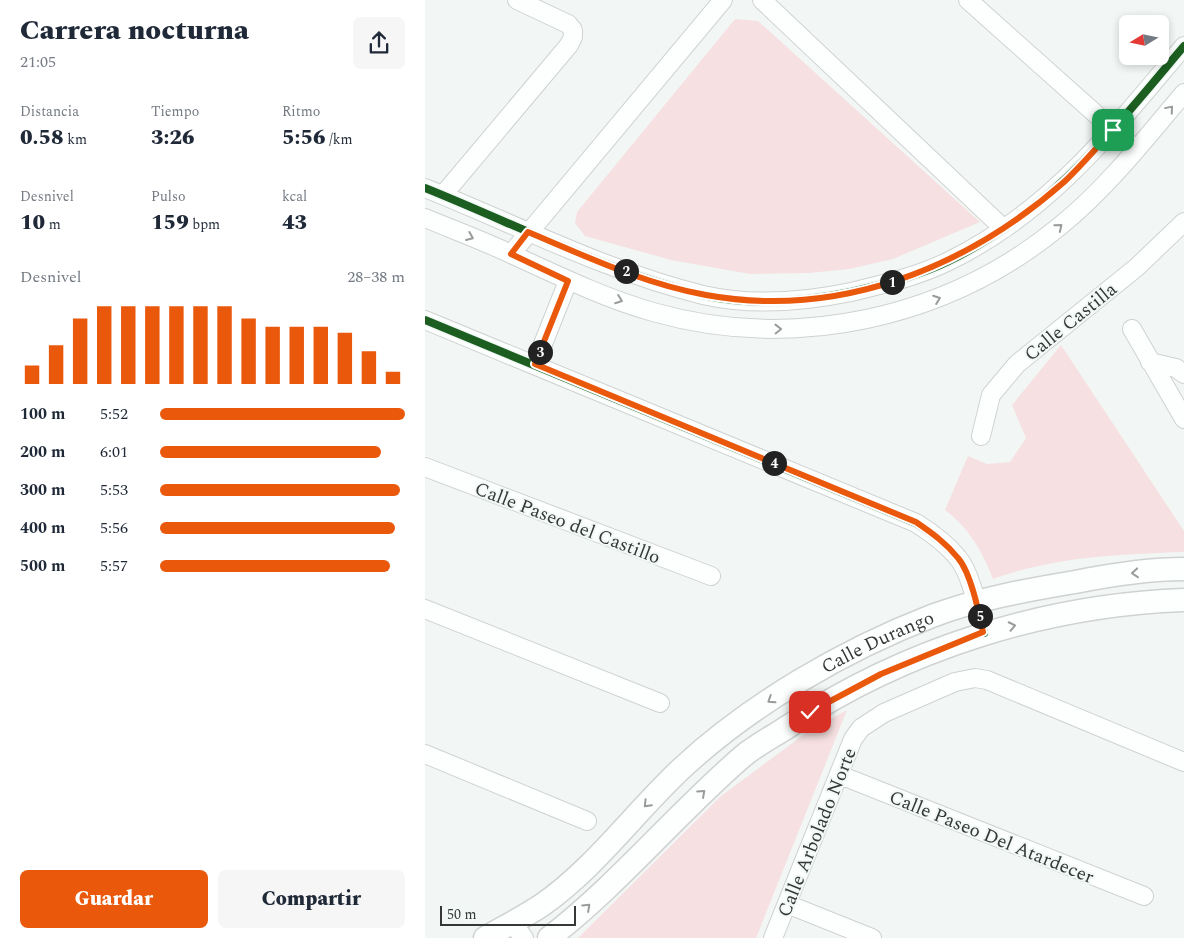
<!DOCTYPE html>
<html lang="es">
<head>
<meta charset="utf-8">
<style>
	:root { --surface:#fff; --page:#f6f6f7; --text:#1f2937; --muted:#747a83; --accent:#ea580c }
	body { margin:0; font-family:Spectral,serif; background:var(--page); color:var(--text); height:100vh; display:flex; flex-direction:column; font-size:19px; white-space:nowrap }
	* { box-sizing:border-box; margin:0 }
	p { font-size:16px; color:var(--muted) }
	.icon { flex:none; width:28px; height:28px; fill:none; stroke:currentColor; stroke-width:2; stroke-linecap:round; stroke-linejoin:round }
	.map { position:relative; flex:1; overflow:hidden }
	.drawer { display:flex; flex-direction:column; background:var(--surface); width:425px }
	.drawer>* { flex:none }
	.needle { width:32px; rotate:260deg }
	.fabs { position:absolute; left:694px; top:15px; display:grid; gap:10px }
	.fabs a { display:grid; place-items:center; width:50px; height:50px; border-radius:8px; background:var(--surface); box-shadow:0 2px 8px #0003; font-size:25px }
	.scale { position:absolute; left:15px; bottom:12px; width:136px; box-sizing:border-box; padding-left:5px; border:2px solid #353837; border-top:0; font-size:14px; line-height:18px; white-space:nowrap; color:#353837; -webkit-text-stroke:4px #f1f8f5; paint-order:stroke }
	.pin { position:absolute; display:grid; place-items:center; width:42px; height:42px; color:#fff; margin:-21px; border-radius:10px; box-shadow:0 2px 8px #0006 }
	.km { position:absolute; width:25px; height:25px; margin:-12px; border-radius:50%; background:#222; color:#fff; font-size:14px; line-height:25px; text-align:center }
	.round { display:grid; place-items:center; flex:none; width:52px; height:52px; border-radius:8px; background:var(--page) }
	.headline { display:flex; align-items:center; justify-content:space-between; height:85px; padding:0 20px }
	h1 { font-size:28px; font-weight:800; line-height:38px }
	.figures { display:grid; grid-template-columns:repeat(3,1fr); gap:8px; height:85px; padding:5px 20px }
	.figures div { display:grid; align-content:center }
	.figures b { font-size:21px; font-weight:800 }
	.figures small { font-size:14px; font-weight:400 }
	.figures p { font-size:14px }
	.chart { height:140px; padding:10px 20px }
	.chart p { display:flex; justify-content:space-between }
	.chart svg { width:100%; height:90px; margin-top:5px; stroke:var(--accent); stroke-width:6 }
	.button { display:flex; gap:10px; margin-top:auto; padding:10px 20px }
	.button a { flex:1; height:58px; border-radius:8px; background:var(--accent); color:#fff; font-size:20px; font-weight:800; line-height:58px; text-align:center }
	.button a+a { background:var(--page); color:var(--text) }
	ul { padding:0 20px; list-style:none; font-size:16px }
	li { display:grid; grid-template-columns:80px 60px 1fr; align-items:center; height:38px }
	li i { height:12px; border-radius:6px; background:var(--accent) }
	main { display:flex; flex:1; min-height:0 }
	.map>svg:first-child { display:block }
	.green { fill:#f6e0e1 }
	.lines { fill:none; stroke-linecap:round; stroke-linejoin:round }
	.minor-casing { stroke:#cfd2d1; stroke-width:20 }
	.major-casing { stroke:#cfd2d1; stroke-width:25 }
	.minor { stroke:#fdfefe; stroke-width:18 }
	.major { stroke:#fdfefe; stroke-width:22 }
	.cycleway-casing { stroke:#f1f8f5; stroke-width:11 }
	.cycleway { stroke:#1b5e20; stroke-width:8 }
	.oneway { stroke:#999b9a }
	.route-casing { stroke:#fff; stroke-width:10 }
	.route { stroke:#ea580c; stroke-width:6 }
	.labels { text-anchor:middle; stroke-width:4; stroke-linejoin:round; paint-order:stroke }
	.street-label { font-size:19px; fill:#353837; stroke:#f1f8f5 }
</style>
</head>
<body>
<main>
<section class="drawer">
<div class="headline"><div><h1>Carrera nocturna</h1><p>21:05</p></div><a class="round"><svg class="icon" aria-label="share" viewBox="0 0 24 24"><path d="M12 15V3M7 8l5-5 5 5M5 13v7h14v-7"/></svg></a></div>
<div class="figures">
<div><p>Distancia</p><b>0.58<small> km</small></b></div>
<div><p>Tiempo</p><b>3:26</b></div>
<div><p>Ritmo</p><b>5:56<small> /km</small></b></div>
</div>
<div class="figures">
<div><p>Desnivel</p><b>10<small> m</small></b></div>
<div><p>Pulso</p><b>159<small> bpm</small></b></div>
<div><p>kcal</p><b>43</b></div>
</div>
<div class="chart"><p><span>Desnivel</span>28–38 m</p>
<svg viewBox="0 0 160 44" preserveAspectRatio="none"><path d="M5 44V35M15 44V25M25 44V12M35 44V6M45 44V6M55 44V6M65 44V6M75 44V6M85 44V6M95 44V12M105 44V16M115 44V16M125 44V16M135 44V19M145 44V28M155 44V38"/></svg>
</div>
<ul>
<li><b>100 m</b>5:52<i style="width:100%"></i></li>
<li><b>200 m</b>6:01<i style="width:90%"></i></li>
<li><b>300 m</b>5:53<i style="width:98%"></i></li>
<li><b>400 m</b>5:56<i style="width:96%"></i></li>
<li><b>500 m</b>5:57<i style="width:94%"></i></li>
</ul>
<div class="button"><a>Guardar</a><a>Compartir</a></div>
</section>
<div class="map">
<svg width="759" height="938" viewBox="0 0 759 938">
	<rect width="100%" height="100%" fill="#f2f7f5"/>
	<path class="green" d="M310 19 333 21 555 222 468 259 424 269 384 273 325 274 246 260 160 236 150 223 152 212Z
		M636 345 759 531V552C696 554 628 557 568 579 557 551 544 528 520 510L543 456 562 464 585 462 601 438 587 405Z
		M422 710 331 938H153L296 796 381 733Z"/>
	<g class="lines">
		<g class="minor-casing">
			<path id="minor" d="M337 0 579 229
				M543 0 711 150
				M0 188C92 225 181 271 278 295 326 306 378 302 426 292 458 284 491 277 522 262 624 213 688 130 759 46
				M18 195 144 45 148 37V30L143 24 92 0
				M0 218C29 230 59 241 88 255 134 276 179 298 228 312 369 352 522 319 635 226 682 188 720 139 759 93
				M86 254 298 0
				M0 320 491 523C507 533 521 543 533 558 546 573 554 613 559 633
				M707 329 759 419
				M725 362 751 368 759 374
				M110 364 143 281
				M556 436 566 395 592 364 712 267 759 222
				M0 467 286 576
				M0 609 235 703
				M0 754 162 821
				M415 775 719 896
				M362 904 447 938
				M87 923 99 938
				M348 938 428 739 436 728 459 713 530 682 550 678 562 680 759 762"/>
		</g>
		<g class="major-casing">
			<g id="major">
				<path id="s1" d="M60 938C79 927 99 917 117 905 170 868 209 813 257 768 326 704 419 650 507 616 552 599 602 590 650 582 685 575 722 569 759 569"/>
				<path d="M124 938C194 884 250 815 317 757 331 745 349 736 364 726 480 649 620 605 759 600"/>
			</g>
		</g>
		<use href="#minor" class="minor"/>
		<use href="#major" class="major"/>
		<g class="cycleway-casing">
			<path id="cycleway" d="M0 188C92 225 181 271 278 295 326 306 378 302 426 292 458 284 491 277 522 262 624 213 688 130 759 46
				M0 320 491 523C507 533 521 543 533 558 546 573 554 613 559 633"/>
		</g>
		<use href="#cycleway" class="cycleway"/>
	</g>
	<defs><path id="oneway-chevron" d="M-2-3.5L2.5 0L-2 3.5" fill="none" stroke-width="1.6" stroke-linecap="round" stroke-linejoin="round" transform="scale(1.25)"/></defs>
	<g class="oneway">
		<use href="#oneway-chevron" transform="translate(745 109) rotate(-50)"/>
		<use href="#oneway-chevron" transform="translate(634 227) rotate(-39)"/>
		<use href="#oneway-chevron" transform="translate(45 237) rotate(23)"/>
		<use href="#oneway-chevron" transform="translate(512 299) rotate(-20)"/>
		<use href="#oneway-chevron" transform="translate(194 300) rotate(20)"/>
		<use href="#oneway-chevron" transform="translate(353 329) rotate(-1)"/>
		<use href="#oneway-chevron" transform="translate(710 573) rotate(175)"/>
		<use href="#oneway-chevron" transform="translate(587 626) rotate(-12)"/>
		<use href="#oneway-chevron" transform="translate(346 700) rotate(147)"/>
		<use href="#oneway-chevron" transform="translate(277 793) rotate(-42)"/>
		<use href="#oneway-chevron" transform="translate(222 804) rotate(134)"/>
		<use href="#oneway-chevron" transform="translate(162 907) rotate(-43)"/>
	</g>
	<g class="lines">
		<g class="route-casing">
			<path id="route" d="M385 712 456 674 558 632C554 613 546 573 533 558 521 543 507 533 491 522L110 364 143 281 86 254 103 232C160 256 219 284 281 295 413 319 540 269 639 182 656 166 672 147 688 130"/>
		</g>
		<use href="#route" class="route"/>
	</g>
	<g class="labels">
		<g class="street-label">
			<text transform="translate(645 321) rotate(-39)" y="7">Calle Castilla</text>
			<text transform="translate(143 522) rotate(21)" y="7">Calle Paseo del Castillo</text>
			<text dy="7" stroke="none"><textPath href="#s1" startOffset="496">Calle Durango</textPath></text>
			<text transform="translate(391 832) rotate(-68)" y="7">Calle Arbolado Norte</text>
			<text transform="translate(567 836) rotate(22)" y="7">Calle Paseo Del Atardecer</text>
		</g>
	</g>
</svg>
<div class="fabs">
<a><svg class="needle" viewBox="-14 -14 28 28"><path d="M0-13l5 13h-10z" fill="#e53935"/><path d="M0 13l5-13h-10z" fill="#747a83"/></svg></a>
</div>
<div class="scale">50 m</div>
<div class="pin" style="left:688px;top:130px;background:#1e9e55"><svg class="icon" aria-label="arrive" viewBox="0 0 24 24"><path d="M6 21V4h12l-3 4 3 4H6"/></svg></div>
<div class="pin" style="left:385px;top:712px;background:#d93025"><svg class="icon" aria-label="check" viewBox="0 0 24 24"><path d="M5 12l5 5 9-10"/></svg></div>
<b class="km" style="left:467px;top:282px">1</b>
<b class="km" style="left:201px;top:271px">2</b>
<b class="km" style="left:115px;top:352px">3</b>
<b class="km" style="left:349px;top:463px">4</b>
<b class="km" style="left:555px;top:616px">5</b>
</div>
</main>
</body>
</html>
